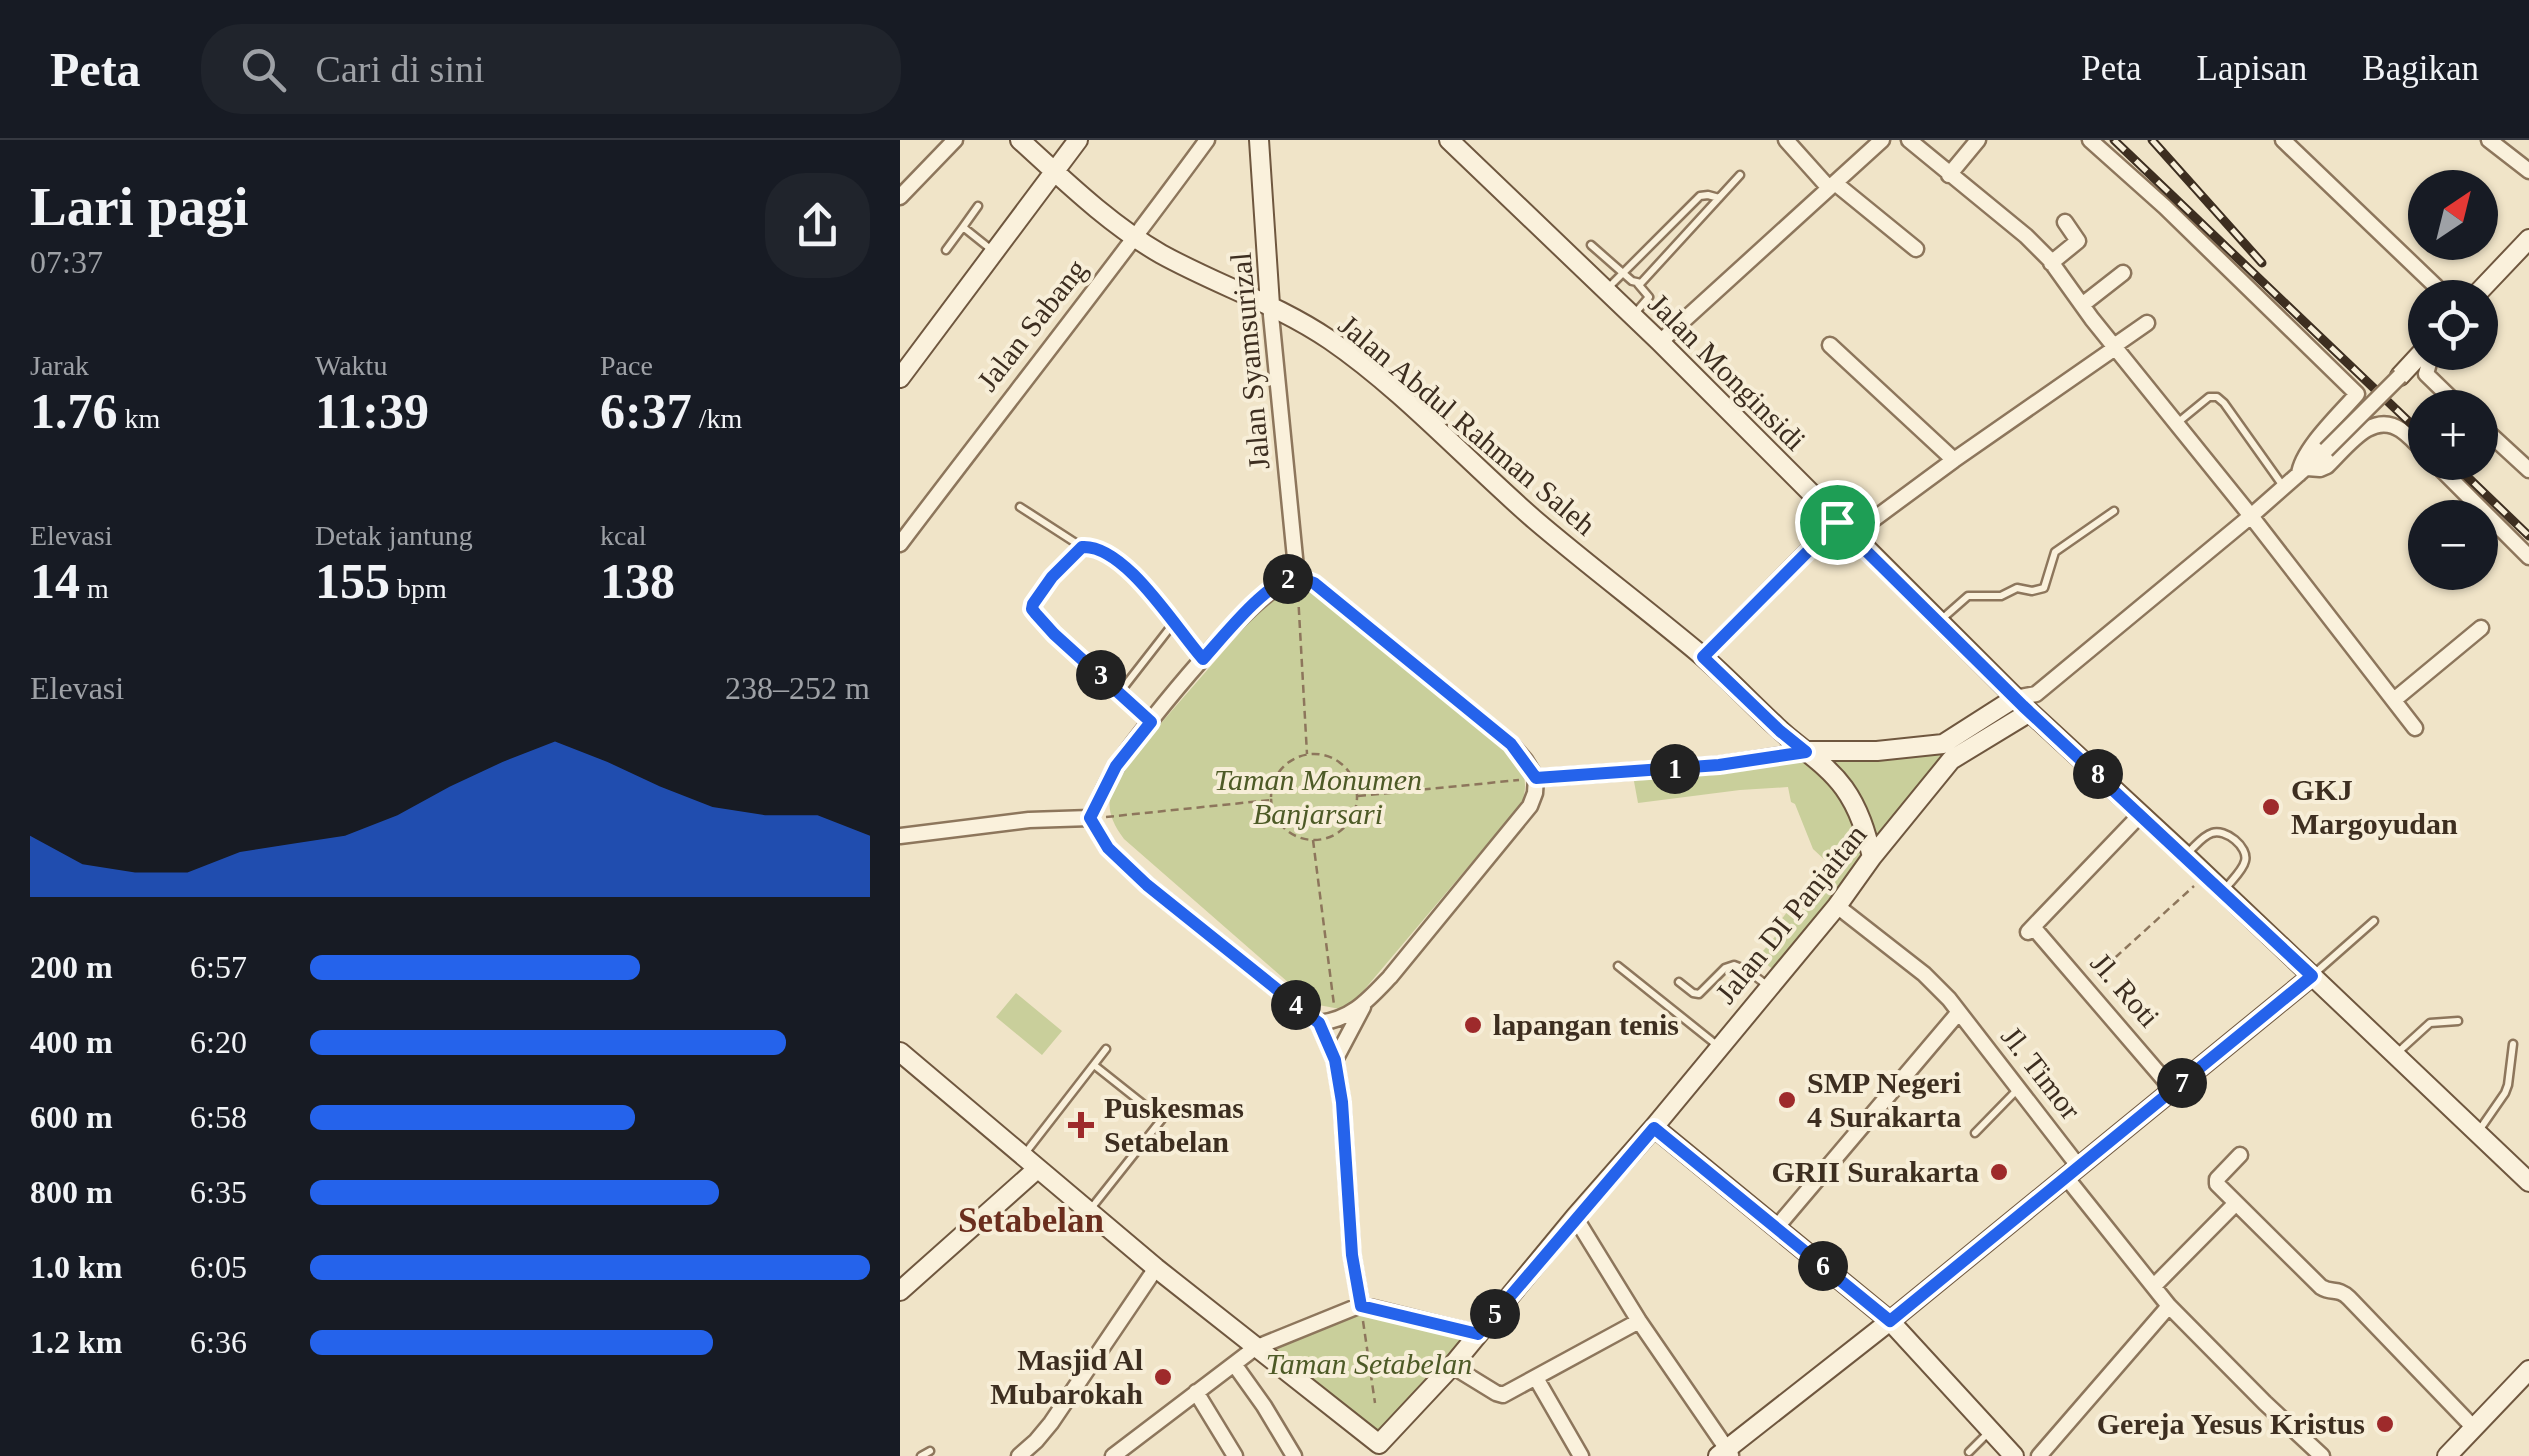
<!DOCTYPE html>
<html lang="id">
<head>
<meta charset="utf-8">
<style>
	:root { --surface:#171b24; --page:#20242c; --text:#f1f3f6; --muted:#9ea1a6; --line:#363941; --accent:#2563eb }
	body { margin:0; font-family:Georgia,serif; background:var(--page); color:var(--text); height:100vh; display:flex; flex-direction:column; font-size:38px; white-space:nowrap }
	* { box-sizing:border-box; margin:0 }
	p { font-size:32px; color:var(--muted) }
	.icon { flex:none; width:55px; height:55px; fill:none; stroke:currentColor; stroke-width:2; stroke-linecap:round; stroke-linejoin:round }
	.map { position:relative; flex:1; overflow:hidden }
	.panel { display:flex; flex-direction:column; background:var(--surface); width:900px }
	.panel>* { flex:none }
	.needle { width:65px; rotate:35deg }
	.controls { position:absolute; left:1508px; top:30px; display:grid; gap:20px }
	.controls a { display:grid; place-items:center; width:90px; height:90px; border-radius:50%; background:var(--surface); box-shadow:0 2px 8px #0004; font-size:50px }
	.pin { position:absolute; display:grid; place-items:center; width:85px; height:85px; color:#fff; margin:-42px; border:5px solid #fff; border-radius:50%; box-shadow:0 2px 10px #0007 }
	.km { position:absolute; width:50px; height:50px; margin:-25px; border-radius:50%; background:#222; color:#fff; font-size:28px; line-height:50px; text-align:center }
	.round { display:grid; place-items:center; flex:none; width:105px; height:105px; border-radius:40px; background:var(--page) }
	.headline { display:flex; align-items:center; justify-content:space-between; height:170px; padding:0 30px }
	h1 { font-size:55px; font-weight:700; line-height:75px }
	.figures { display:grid; grid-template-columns:repeat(3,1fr); gap:15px; height:170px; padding:10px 30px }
	.figures div { display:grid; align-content:center }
	.figures b { font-size:50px; font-weight:700 }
	.figures small { font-size:28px; font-weight:400 }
	.figures p { font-size:28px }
	.chart { height:280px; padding:20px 30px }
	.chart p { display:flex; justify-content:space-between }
	.chart svg { width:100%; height:180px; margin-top:10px; fill:var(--accent); opacity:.7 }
	ul { padding:0 30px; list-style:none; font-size:32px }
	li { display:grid; grid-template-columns:160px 120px 1fr; align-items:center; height:75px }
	li i { height:25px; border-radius:12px; background:var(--accent) }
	header { display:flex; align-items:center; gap:60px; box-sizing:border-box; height:140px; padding:0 50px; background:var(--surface); border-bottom:2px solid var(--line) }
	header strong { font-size:48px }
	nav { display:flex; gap:55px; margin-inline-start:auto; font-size:35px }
	.search { width:700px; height:90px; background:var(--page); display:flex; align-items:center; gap:25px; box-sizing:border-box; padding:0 35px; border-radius:40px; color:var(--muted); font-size:38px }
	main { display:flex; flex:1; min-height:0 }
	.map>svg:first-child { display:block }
	.green { fill:#c9cf9b }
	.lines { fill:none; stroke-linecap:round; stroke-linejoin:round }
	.lane-casing { stroke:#8d765c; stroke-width:11 }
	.street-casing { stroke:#8d765c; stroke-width:19 }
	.secondary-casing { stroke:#6f573f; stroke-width:22 }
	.path { stroke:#8d765c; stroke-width:2.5; stroke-dasharray:8 5; stroke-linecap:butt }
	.lane { stroke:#faf1dc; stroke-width:6 }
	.street { stroke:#faf1dc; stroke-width:14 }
	.secondary { stroke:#faf1dc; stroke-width:18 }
	.rail-casing { stroke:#3d2e20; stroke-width:9 }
	.rail { stroke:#f7eed8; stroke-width:5; stroke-dasharray:15; stroke-linecap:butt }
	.street-bridge-casing { stroke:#8d765c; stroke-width:19; stroke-linecap:butt }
	.street-bridge { stroke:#faf1dc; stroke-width:14 }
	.route-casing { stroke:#fff; stroke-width:20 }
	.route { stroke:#2563eb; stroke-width:12 }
	.poi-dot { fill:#9e2a2b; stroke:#f7eed8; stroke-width:4 }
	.labels { text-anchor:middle; stroke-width:8; stroke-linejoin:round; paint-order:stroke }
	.street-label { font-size:30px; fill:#3d2e20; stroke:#f7eed8 }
	.park-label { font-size:30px; font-style:italic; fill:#4d5a26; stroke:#f7eed8 }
	.poi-label { font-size:30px; font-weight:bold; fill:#3d2e20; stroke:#f7eed8; text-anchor:start }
	.quarter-label { font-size:35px; font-weight:bold; fill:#6b2e1e; stroke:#f7eed8 }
</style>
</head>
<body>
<header>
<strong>Peta</strong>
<div class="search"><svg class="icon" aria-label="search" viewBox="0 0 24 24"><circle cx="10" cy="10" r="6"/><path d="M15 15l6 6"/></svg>Cari di sini</div>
<nav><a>Peta</a><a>Lapisan</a><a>Bagikan</a></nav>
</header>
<main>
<section class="panel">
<div class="headline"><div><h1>Lari pagi</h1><p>07:37</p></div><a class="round"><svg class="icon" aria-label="share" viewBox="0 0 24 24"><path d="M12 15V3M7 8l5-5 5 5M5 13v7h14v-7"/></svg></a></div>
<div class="figures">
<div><p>Jarak</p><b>1.76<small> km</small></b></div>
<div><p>Waktu</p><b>11:39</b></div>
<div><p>Pace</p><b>6:37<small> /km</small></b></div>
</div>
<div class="figures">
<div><p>Elevasi</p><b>14<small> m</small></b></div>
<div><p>Detak jantung</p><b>155<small> bpm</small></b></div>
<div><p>kcal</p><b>138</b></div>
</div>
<div class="chart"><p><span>Elevasi</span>238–252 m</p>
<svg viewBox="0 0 160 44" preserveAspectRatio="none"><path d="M0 44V29L10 36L20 38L30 38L40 33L50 31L60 29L70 24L80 17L90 11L100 6L110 11L120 17L130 22L140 24L150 24L160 29V44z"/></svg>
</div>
<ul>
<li><b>200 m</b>6:57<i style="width:59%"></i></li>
<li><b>400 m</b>6:20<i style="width:85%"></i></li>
<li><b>600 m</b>6:58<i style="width:58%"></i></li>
<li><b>800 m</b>6:35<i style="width:73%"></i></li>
<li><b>1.0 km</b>6:05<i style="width:100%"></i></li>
<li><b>1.2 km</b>6:36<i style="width:72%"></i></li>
</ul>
</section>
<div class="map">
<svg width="1629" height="1316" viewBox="0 0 1629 1316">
	<rect width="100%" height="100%" fill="#f0e4c8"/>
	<path class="green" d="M389 446H403L412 450 614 616C625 633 628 644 622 663L453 863 440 869 413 864 224 699C204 672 206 657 222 628L376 451Z
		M1049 609 1052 614 974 710 912 613Z
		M905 616 931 642 949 670 966 718 876 832 858 817 884 786 880 781 927 722 913 709 895 664 891 662 888 647 840 650 738 663 733 636 806 634 850 629Z
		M116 853 162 891 142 915 96 877Z
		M460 1169 528 1190 567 1198 478 1296 368 1210Z"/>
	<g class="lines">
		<g class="lane-casing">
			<path id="lane" d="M63 87 78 66
				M691 105 732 141 741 143 840 35
				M46 110 63 87 93 111
				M707 149 800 56 808 55 819 58
				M736 172 749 157 738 144
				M1276 284 1309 257H1317L1324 263 1383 346
				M120 367 182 407C225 404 275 488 302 518
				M182 407C164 425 141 444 132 469L154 494 250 581
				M1043 478 1068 456H1101L1117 448 1132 451 1144 448 1155 412 1214 371
				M220 552 273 484
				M1286 714C1294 708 1302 696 1312 693 1325 688 1349 707 1345 721 1343 730 1332 740 1326 748
				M718 826 818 906
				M1415 833 1474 781
				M779 842 793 853 799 854 825 828 834 825 847 830 868 846
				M1496 914 1530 883 1558 881
				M1578 992 1605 953 1608 945 1613 904
				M1075 993 1117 950
				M123 1016 206 909
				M189 1071 262 979 194 925
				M1069 1312 1089 1292
				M21 1316 30 1311"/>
		</g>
		<g class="street-casing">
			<path id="street" d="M886 0 929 48
				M1009 0 1126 96 1149 119 1192 179 1351 376 1515 588
				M1190 0 1265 67 1457 254C1440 274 1402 309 1399 334
				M1383 0 1548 158
				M1589 0 1629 31
				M1049 35 1078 0
				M935 43 1016 109
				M0 57 55 0
				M1151 123 1178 101 1165 82
				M370 165 397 438
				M1182 165 1223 133
				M760 202 982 0
				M930 205 1054 320
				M1214 206 1247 183
				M1532 212 1526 234 1561 268
				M1580 285 1629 330
				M1534 322 1629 417
				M1407 328 1420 329 1427 326C1447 307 1472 270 1501 290 1510 296 1518 305 1525 313
				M951 396 1054 320 1215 208
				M0 404C102 269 207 137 307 0
				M397 438 414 443 611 604 625 620 636 638
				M803 517 937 381
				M1115 558 1136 554 1351 376 1426 310
				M1494 560 1581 488
				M636 638 819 625 907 611
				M190 678 208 708 247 745 419 883 435 920 442 962 452 1115 461 1165
				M190 678C199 661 207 640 218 624 243 588 359 441 397 438
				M0 696 129 680 190 678
				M937 766 1024 834 1049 859 1179 1027
				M1133 787 1273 950
				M1128 792 1241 674
				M419 883C452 879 468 860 490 837L630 666 635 653 636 638
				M435 920 463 867
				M1340 1015 1317 1039V1044L1421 1147C1432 1154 1438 1147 1449 1158L1574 1288
				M1166 1037 1269 1166 1365 1263 1422 1316
				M675 1077 739 1181 831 1315
				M876 1088 1059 872
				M1254 1146 1336 1063
				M334 1224 364 1266 394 1316
				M552 1226 596 1253 603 1255 739 1181
				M636 1238 681 1316
				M296 1252 335 1316
				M119 1316 136 1301 151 1283 256 1128
				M213 1316 355 1208 461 1165 578 1194
				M1139 1316 1269 1166"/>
		</g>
		<g class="secondary-casing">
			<path id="secondary" d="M120 0C164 40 209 84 261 114 317 145 377 164 430 200 503 250 568 322 635 380 689 426 745 468 800 514 827 537 851 563 877 587 899 608 926 623 944 648 959 669 966 692 972 717
				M359 0 370 165
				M549 0 760 202 1130 572 1285 715 1629 1042
				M1573 158 1629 99
				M1500 236 1525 209
				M0 238 178 0
				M907 611H977L1043 604 1115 558
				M0 912 256 1128 479 1304
				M754 987 990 1181 1114 1316
				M0 1151 137 1029
				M479 1304 552 1226 675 1077 754 987 937 766 972 717 1051 620 1130 572
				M818 1316 990 1181 1412 836
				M1547 1316 1629 1230"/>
		</g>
		<path class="path" d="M398 454 407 614
			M371 657a43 43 0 1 1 86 0a43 43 0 1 1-86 0Z
			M458 656 619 640
			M206 677 371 660
			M413 700 434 865
			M1196 835 1294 746
			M463 1181 475 1263"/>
		<use href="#lane" class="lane"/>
		<use href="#street" class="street"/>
		<use href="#secondary" class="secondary"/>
		<g class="rail-casing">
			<path id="rail" d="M1214 0 1525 297
				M1252 0 1362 123
				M1552 322 1629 396"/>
		</g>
		<use href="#rail" class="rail"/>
		<g class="street-bridge-casing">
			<path id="street-bridge" d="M1426 310 1500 236"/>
		</g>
		<use href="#street-bridge" class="street-bridge"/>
	</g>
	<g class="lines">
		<g class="route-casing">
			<path id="route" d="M937 382 1123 566 1412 836 990 1181 754 988 578 1194 461 1166 452 1115 442 962 435 920 419 883 247 745 208 708 190 678 216 626 251 582 154 494 136 474 132 469 133 464 152 437 182 407C225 404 276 489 303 519 322 498 365 444 391 438 399 437 407 441 414 443L611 604 636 638 819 625 906 612 880 591 803 517Z"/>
		</g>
		<use href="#route" class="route"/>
	</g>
	<g class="poi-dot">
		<circle cx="1371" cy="667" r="10"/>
		<circle cx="573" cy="885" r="10"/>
		<circle cx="887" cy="960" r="10"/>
		<path d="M176 970h10v10h10v10h-10v10h-10v-10h-10v-10h10z"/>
		<circle cx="1099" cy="1032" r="10"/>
		<circle cx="263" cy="1237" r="10"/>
		<circle cx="1485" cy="1284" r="10"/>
	</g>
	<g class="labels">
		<g class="street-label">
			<text transform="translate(132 185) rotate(-52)" y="10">Jalan Sabang</text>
			<text transform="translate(350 221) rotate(-95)" y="10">Jalan Syamsurizal</text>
			<text transform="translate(827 232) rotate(45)" y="10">Jalan Monginsidi</text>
			<text transform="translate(567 285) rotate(40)" y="10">Jalan Abdul Rahman Saleh</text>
			<text transform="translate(891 774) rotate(-51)" y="10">Jalan DI Panjaitan</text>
			<text transform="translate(1225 850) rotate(49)" y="10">Jl. Roti</text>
			<text transform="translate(1141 933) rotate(52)" y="10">Jl. Timor</text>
		</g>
		<g class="park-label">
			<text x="418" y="650">Taman Monumen<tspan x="418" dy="34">Banjarsari</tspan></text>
			<text x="469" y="1234">Taman Setabelan</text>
		</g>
		<g class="poi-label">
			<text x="1391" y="660">GKJ<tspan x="1391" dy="34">Margoyudan</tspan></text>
			<text x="593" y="895">lapangan tenis</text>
			<text x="907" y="953">SMP Negeri<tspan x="907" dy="34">4 Surakarta</tspan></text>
			<text x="204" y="978">Puskesmas<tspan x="204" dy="34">Setabelan</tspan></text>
			<text x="1079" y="1042" text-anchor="end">GRII Surakarta</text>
			<text x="243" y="1230" text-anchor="end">Masjid Al<tspan x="243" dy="34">Mubarokah</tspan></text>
			<text x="1465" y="1294" text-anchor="end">Gereja Yesus Kristus</text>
		</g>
		<g class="quarter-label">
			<text x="131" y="1092">Setabelan</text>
		</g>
	</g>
</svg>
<div class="controls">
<a><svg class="needle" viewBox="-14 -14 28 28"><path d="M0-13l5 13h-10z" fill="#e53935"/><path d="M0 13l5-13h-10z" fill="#9ea1a6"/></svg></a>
<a><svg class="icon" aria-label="locate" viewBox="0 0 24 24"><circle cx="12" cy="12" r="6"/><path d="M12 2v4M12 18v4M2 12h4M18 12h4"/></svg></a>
<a>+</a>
<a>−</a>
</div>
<div class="pin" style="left:937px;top:382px;background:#1e9e55"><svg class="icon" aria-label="arrive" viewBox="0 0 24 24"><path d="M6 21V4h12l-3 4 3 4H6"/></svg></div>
<b class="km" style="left:775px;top:629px">1</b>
<b class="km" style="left:388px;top:439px">2</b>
<b class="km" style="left:201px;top:535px">3</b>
<b class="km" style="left:396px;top:865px">4</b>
<b class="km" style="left:595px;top:1174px">5</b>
<b class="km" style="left:923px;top:1126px">6</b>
<b class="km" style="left:1282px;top:943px">7</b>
<b class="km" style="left:1198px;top:634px">8</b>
</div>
</main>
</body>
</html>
